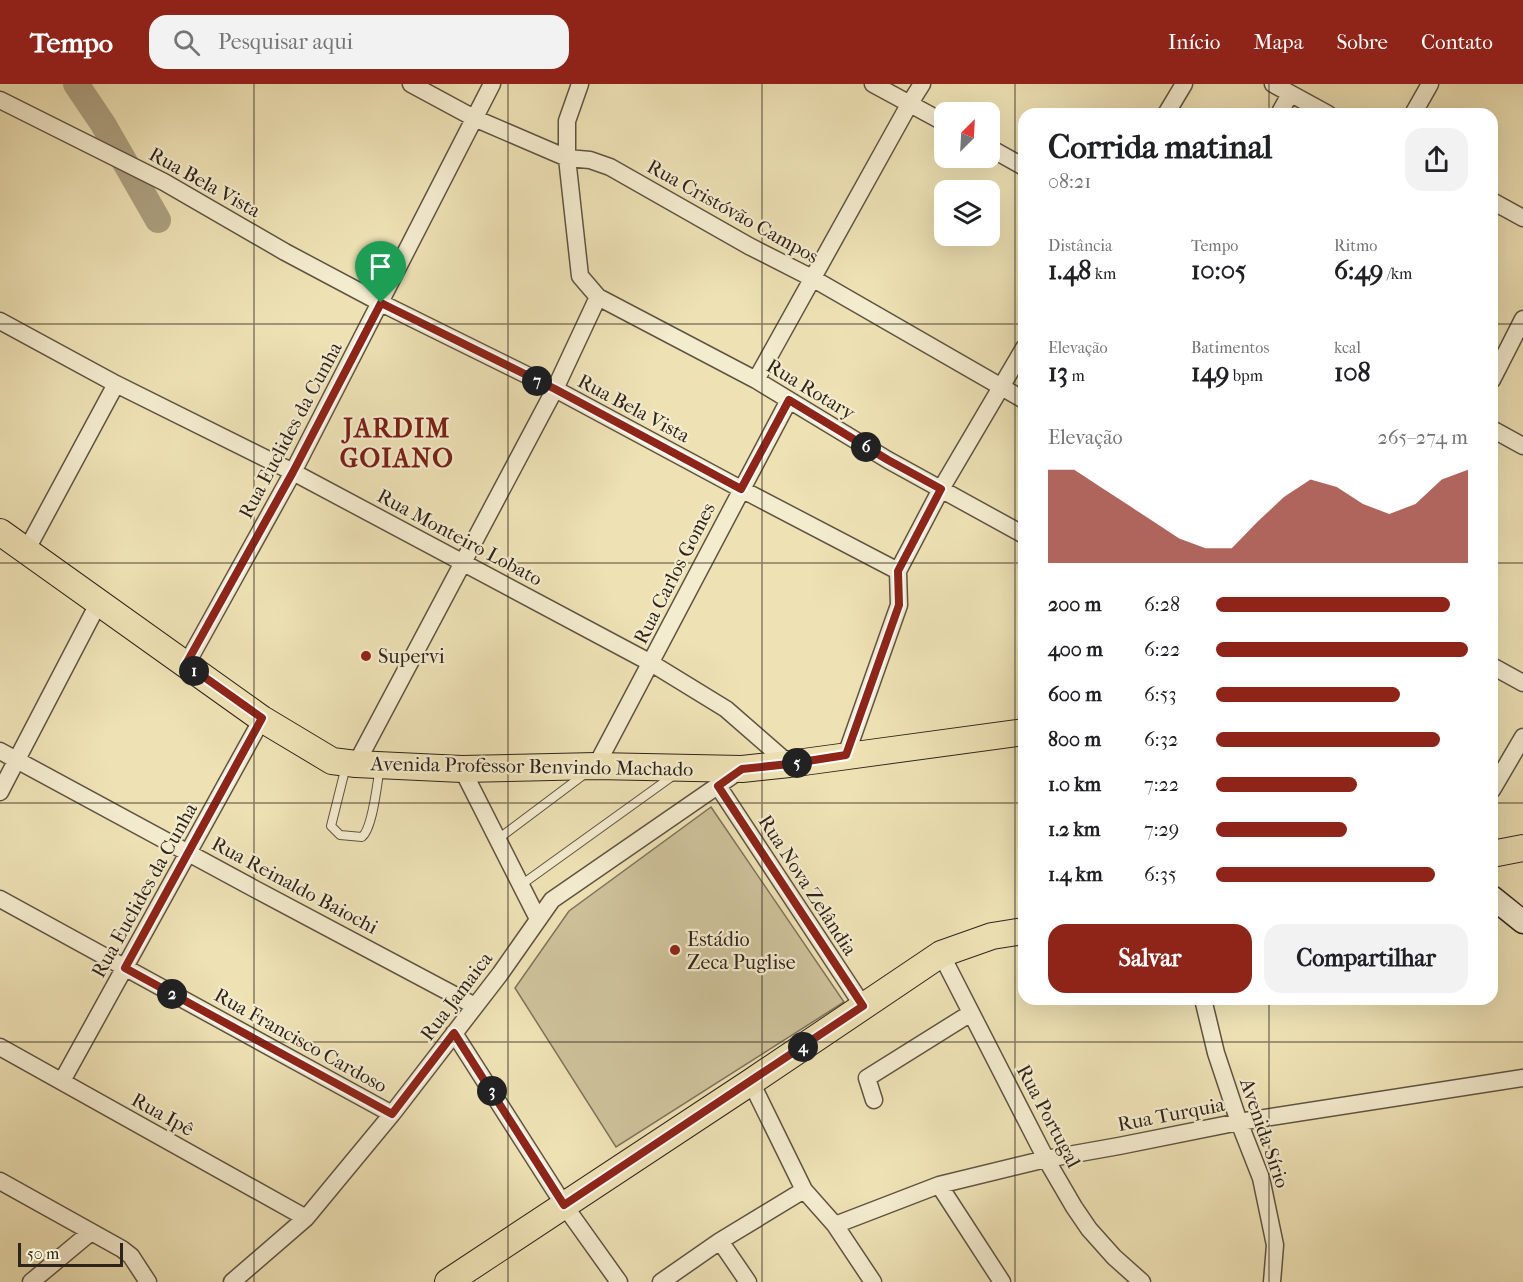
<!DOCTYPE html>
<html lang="pt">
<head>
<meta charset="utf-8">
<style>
	:root { --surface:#fff; --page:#f2f2f2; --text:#202124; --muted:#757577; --accent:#8f2418 }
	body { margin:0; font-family:"IM FELL French Canon",serif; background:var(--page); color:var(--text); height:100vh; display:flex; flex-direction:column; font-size:22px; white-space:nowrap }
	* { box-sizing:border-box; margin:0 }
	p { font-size:20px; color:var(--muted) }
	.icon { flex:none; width:33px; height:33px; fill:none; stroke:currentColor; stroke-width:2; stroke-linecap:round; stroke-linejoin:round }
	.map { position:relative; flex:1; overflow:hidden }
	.panel { position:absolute; left:1018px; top:24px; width:480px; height:897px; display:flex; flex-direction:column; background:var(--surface); border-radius:18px; box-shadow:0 6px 24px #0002 }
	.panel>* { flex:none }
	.needle { width:39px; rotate:24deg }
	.controls { position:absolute; left:934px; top:18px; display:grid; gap:12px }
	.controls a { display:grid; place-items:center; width:66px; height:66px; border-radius:12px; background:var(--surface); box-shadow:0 6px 24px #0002; font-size:30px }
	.scale { position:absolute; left:18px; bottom:15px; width:105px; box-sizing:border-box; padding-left:6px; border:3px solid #2f241b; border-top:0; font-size:16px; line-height:21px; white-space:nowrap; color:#2f241b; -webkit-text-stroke:4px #f4eccf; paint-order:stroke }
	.pin { position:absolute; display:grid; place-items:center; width:51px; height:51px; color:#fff; margin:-62px -26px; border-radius:50% 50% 50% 0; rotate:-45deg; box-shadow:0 0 6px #0007 }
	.pin .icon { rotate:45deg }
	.km { position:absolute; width:30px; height:30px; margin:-15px; border-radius:50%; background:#222; color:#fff; font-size:16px; line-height:30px; text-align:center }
	.round { display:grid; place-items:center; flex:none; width:63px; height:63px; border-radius:18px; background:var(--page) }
	.summary { display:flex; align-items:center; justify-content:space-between; height:102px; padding:0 30px }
	h1 { font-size:33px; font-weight:700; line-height:45px }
	.metrics { display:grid; grid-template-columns:repeat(3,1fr); gap:9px; height:102px; padding:6px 30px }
	.metrics div { display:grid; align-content:center }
	.metrics b { font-size:26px; font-weight:700 }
	.metrics small { font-size:16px; font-weight:400 }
	.metrics p { font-size:16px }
	.chart { height:168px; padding:12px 30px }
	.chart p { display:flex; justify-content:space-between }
	.chart svg { width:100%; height:108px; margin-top:6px; fill:var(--accent); opacity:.7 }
	.cta { display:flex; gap:12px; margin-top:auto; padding:12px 30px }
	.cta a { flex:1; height:69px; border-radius:18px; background:var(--accent); color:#fff; font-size:24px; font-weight:700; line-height:69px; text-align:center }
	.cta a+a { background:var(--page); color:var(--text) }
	ul { padding:0 30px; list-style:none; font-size:20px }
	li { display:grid; grid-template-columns:96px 72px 1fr; align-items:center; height:45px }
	li i { height:15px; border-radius:8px; background:var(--accent) }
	header { display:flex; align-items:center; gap:36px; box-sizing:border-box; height:84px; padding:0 30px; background:var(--accent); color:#fff }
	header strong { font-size:28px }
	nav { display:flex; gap:33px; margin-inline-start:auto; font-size:21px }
	.search { width:420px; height:54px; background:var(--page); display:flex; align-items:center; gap:15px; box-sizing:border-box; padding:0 21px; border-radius:18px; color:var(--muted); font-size:22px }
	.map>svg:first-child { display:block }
	.green { fill:#cec29b; stroke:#7e735b; stroke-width:1.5 }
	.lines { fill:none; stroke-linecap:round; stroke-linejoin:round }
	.river { stroke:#ada181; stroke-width:26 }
	.lane-casing { stroke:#5f5442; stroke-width:10 }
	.street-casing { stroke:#5f5442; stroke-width:19 }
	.secondary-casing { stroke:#2f241b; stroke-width:25 }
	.primary-casing { stroke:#2f241b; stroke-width:28 }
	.lane { stroke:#f4eccf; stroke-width:8 }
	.street { stroke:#f4eccf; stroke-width:16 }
	.secondary { stroke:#f4eccf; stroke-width:22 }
	.primary { stroke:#eee2b5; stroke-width:26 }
	.route-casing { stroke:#fff; stroke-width:12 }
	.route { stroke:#8f2418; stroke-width:8 }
	.grid { fill:none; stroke:#2f241b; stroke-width:1.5; stroke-opacity:0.55 }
	.poi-dot { fill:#8f2418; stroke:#f4eccf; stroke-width:2 }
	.labels { text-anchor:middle; stroke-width:4.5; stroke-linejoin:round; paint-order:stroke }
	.street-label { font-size:20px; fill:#2f241b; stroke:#f4eccf }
	.poi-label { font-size:20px; fill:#2f241b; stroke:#f4eccf; text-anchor:start }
	.district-label { font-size:26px; font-weight:bold; letter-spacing:1.5px; fill:#7a1f14; stroke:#f4eccf }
</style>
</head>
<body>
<header>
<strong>Tempo</strong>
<div class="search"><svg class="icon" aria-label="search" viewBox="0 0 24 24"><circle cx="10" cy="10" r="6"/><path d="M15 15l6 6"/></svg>Pesquisar aqui</div>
<nav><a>Início</a><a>Mapa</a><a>Sobre</a><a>Contato</a></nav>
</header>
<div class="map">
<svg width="1523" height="1198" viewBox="0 0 1523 1198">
	<rect width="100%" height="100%" fill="#eee2b5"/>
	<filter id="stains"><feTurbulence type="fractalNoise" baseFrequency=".00333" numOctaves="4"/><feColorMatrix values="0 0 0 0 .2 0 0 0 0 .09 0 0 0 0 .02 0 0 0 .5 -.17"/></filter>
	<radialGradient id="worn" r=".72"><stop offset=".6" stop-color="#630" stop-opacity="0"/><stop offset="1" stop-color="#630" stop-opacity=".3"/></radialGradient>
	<path class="green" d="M711 723 844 918 616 1063 515 904 569 827Z"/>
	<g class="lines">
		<path class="river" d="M76 0 103 40 158 136"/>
		<g class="lane-casing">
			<path id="lane" d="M346 682 331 742 340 751 362 753C373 744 377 699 380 683
				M498 755 586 689
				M521 801 674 691"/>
		</g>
		<g class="street-casing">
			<path id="street" d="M411 0 474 34 567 74 590 76 610 83 749 162 812 194 1024 316
				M580 0 567 37V74L580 192 598 213 756 296 888 376 1024 451
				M873 0 945 39
				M1273 0 1328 30
				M0 16 164 98 285 168 381 219 555 305 741 405 898 487
				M1166 30 1184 0
				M1279 30 1290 10
				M1413 30 1430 0
				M990 64 1024 83
				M1492 117 1523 134
				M0 237 116 300 293 388 651 579 726 625 789 680
				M756 296 910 19 922 0
				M1492 296 1523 235
				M1492 345 1523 362
				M26 467 116 300
				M186 581 293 388 492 0
				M1492 582 1523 599
				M0 667 253 804 475 922
				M846 671 899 521 898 487 941 405 1024 264
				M356 680 555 305 598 213
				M596 682 789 316
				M462 685 538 835
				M718 702 863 922
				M1492 706 1523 653
				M0 708 99 518
				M0 815 392 1030
				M941 870 1046 1075 1074 1123 1089 1145 1114 1173 1142 1198
				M1203 915 1216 969 1239 1038 1261 1094 1275 1161 1272 1198
				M454 949 564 1121 619 1198
				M0 963 306 1134
				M62 997 262 635
				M751 998 804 1106 835 1141 873 1198
				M874 1016 867 994 971 929
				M0 1097 122 1165 131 1172 148 1198
				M939 1101 1002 1198
				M835 1141 939 1101 1046 1075 1119 1062 1239 1038 1523 994
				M720 1157 748 1198
				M31 1198 91 1148
				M232 1198 306 1134 392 1030 500 890 552 816 742 685
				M661 1198 720 1157 804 1106"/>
		</g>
		<g class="secondary-casing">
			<path id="secondary" d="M1492 813 1523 838"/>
		</g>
		<g class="primary-casing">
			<path id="primary" d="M0 448 262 635 332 677 356 680 462 685 596 682 742 685 789 680 1024 648
				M1492 770 1523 764
				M448 1198 751 998 941 870 992 852 1024 847"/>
		</g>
		<use href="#lane" class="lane"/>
		<use href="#street" class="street"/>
		<use href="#secondary" class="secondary"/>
		<use href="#primary" class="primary"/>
	</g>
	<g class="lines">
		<g class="route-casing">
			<path id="route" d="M381 219 555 305 741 405 789 316 888 376 941 405 898 487 899 521 846 671 789 680 742 685 718 702 863 922 564 1121 454 949 392 1030 125 884 262 634 186 580 293 388Z"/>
		</g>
		<use href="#route" class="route"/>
	</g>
	<path class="grid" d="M254 0V1198M508 0V1198M762 0V1198M1015 0V1198M1269 0V30M0 240H1024M1492 240H1523M0 479H1024M1492 479H1523M0 719H1024M1492 719H1523M1269 915V1198M0 958H1523"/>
	<g class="poi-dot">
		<circle cx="366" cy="572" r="6"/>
		<circle cx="675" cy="866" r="6"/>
	</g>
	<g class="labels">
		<g class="street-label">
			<text transform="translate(205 98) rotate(29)" y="7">Rua Bela Vista</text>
			<text transform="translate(733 127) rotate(29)" y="7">Rua Cristóvão Campos</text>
			<text transform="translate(811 305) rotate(31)" y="7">Rua Rotary</text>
			<text transform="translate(634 324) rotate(28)" y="7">Rua Bela Vista</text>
			<text transform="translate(290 346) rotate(-62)" y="7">Rua Euclides da Cunha</text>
			<text transform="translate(460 453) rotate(28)" y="7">Rua Monteiro Lobato</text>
			<text transform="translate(674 489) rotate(-63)" y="7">Rua Carlos Gomes</text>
			<text transform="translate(532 682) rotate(1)" y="7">Avenida Professor Benvindo Machado</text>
			<text transform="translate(295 801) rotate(28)" y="7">Rua Reinaldo Baiochi</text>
			<text transform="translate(808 801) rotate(57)" y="7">Rua Nova Zelândia</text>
			<text transform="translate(144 806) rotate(-61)" y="7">Rua Euclides da Cunha</text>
			<text transform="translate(456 912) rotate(-53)" y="7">Rua Jamaica</text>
			<text transform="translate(301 956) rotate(29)" y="7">Rua Francisco Cardoso</text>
			<text transform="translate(163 1030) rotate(29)" y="7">Rua Ipê</text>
			<text transform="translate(1171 1030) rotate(-11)" y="7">Rua Turquia</text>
			<text transform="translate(1049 1032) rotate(62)" y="7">Rua Portugal</text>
			<text transform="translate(1265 1049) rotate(71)" y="7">Avenida Sírio</text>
		</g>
		<g class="poi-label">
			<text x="378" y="579">Supervi</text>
			<text x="687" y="862">Estádio<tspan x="687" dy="23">Zeca Puglise</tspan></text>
		</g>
		<g class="district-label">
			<text x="397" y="353">JARDIM<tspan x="397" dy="30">GOIANO</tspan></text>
		</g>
	</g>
	<rect width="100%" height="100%" filter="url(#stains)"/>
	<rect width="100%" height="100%" fill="url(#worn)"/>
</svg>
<div class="controls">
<a><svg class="needle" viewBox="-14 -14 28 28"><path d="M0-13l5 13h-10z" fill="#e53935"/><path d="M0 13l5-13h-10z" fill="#757577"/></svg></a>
<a><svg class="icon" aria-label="layers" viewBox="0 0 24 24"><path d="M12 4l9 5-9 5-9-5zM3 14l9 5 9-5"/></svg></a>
</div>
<div class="scale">50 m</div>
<div class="pin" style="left:381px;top:219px;background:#1e9e55"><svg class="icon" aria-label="arrive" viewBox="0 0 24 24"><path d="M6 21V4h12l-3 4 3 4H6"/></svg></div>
<b class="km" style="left:194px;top:587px">1</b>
<b class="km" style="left:172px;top:910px">2</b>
<b class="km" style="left:492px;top:1007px">3</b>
<b class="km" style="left:803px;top:963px">4</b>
<b class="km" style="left:797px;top:679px">5</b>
<b class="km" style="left:866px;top:363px">6</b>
<b class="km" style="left:537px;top:297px">7</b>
<section class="panel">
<div class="summary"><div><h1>Corrida matinal</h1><p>08:21</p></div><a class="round"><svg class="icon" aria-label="share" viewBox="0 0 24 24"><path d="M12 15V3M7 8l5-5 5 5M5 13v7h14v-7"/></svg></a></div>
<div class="metrics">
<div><p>Distância</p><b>1.48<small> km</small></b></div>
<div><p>Tempo</p><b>10:05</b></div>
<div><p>Ritmo</p><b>6:49<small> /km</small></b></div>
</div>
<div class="metrics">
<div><p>Elevação</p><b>13<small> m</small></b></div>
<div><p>Batimentos</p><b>149<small> bpm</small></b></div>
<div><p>kcal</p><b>108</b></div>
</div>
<div class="chart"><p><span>Elevação</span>265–274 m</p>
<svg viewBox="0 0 160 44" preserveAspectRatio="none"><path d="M0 44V6L10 6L20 13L30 20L40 27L50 34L60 38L70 38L80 27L90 17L100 10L110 13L120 20L130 24L140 20L150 10L160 6V44z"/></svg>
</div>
<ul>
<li><b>200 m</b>6:28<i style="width:93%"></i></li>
<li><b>400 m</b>6:22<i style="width:100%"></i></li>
<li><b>600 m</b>6:53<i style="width:73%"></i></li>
<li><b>800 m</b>6:32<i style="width:89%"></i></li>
<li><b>1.0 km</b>7:22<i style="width:56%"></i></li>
<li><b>1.2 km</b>7:29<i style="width:52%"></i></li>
<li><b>1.4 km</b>6:35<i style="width:87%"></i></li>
</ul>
<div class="cta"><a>Salvar</a><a>Compartilhar</a></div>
</section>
</div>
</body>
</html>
